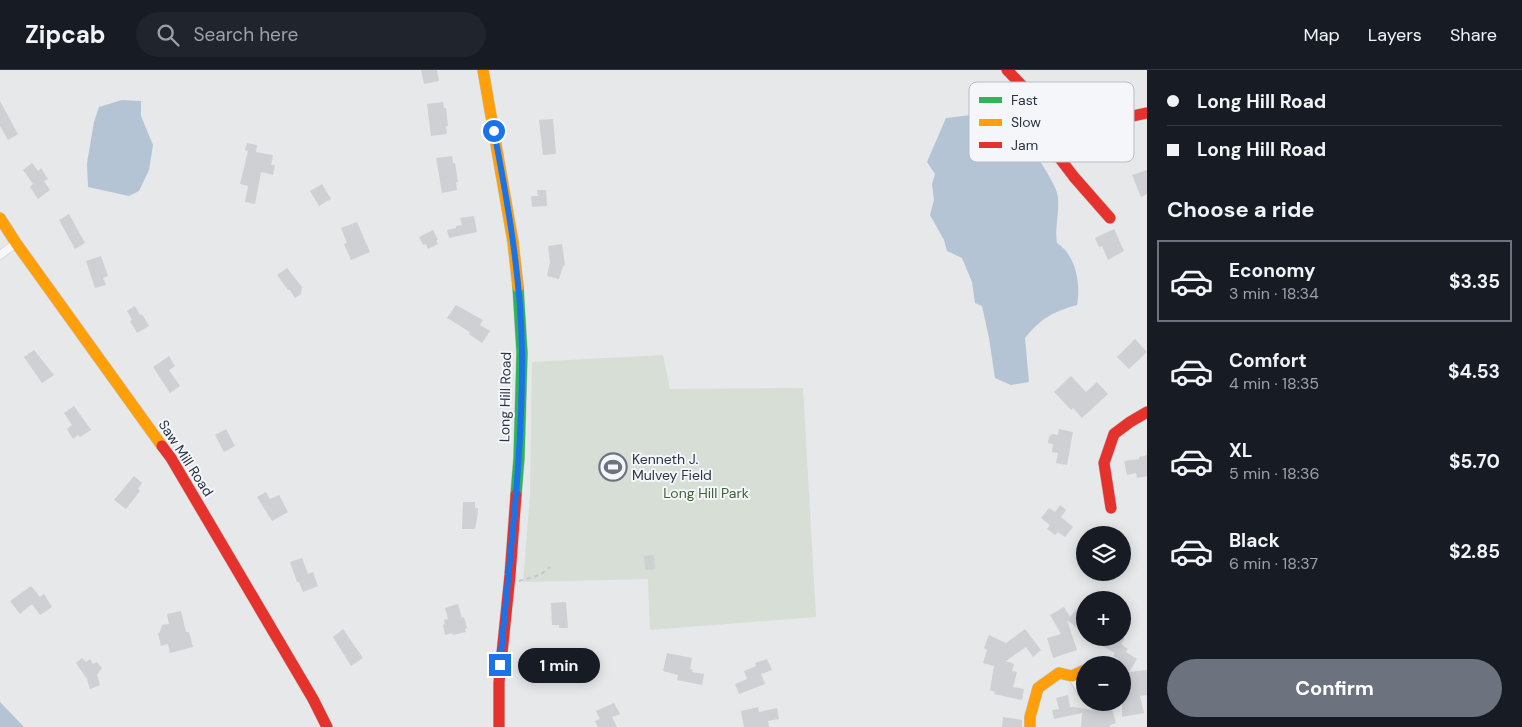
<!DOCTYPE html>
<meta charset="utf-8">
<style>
:root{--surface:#171b24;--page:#20242c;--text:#f1f3f6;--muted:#9ea1a6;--line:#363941;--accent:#6c737f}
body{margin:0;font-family:"DM Sans",sans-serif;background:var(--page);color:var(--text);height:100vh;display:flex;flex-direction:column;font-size:19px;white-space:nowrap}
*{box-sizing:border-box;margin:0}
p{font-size:16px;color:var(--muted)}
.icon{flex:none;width:28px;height:28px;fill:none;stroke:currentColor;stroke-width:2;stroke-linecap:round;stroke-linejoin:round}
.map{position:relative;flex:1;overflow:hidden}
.side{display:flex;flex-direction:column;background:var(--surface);width:375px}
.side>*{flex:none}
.top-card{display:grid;align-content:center;height:110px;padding:0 20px;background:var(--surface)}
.fabs{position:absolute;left:1076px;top:456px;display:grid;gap:10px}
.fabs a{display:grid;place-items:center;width:55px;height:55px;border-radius:50%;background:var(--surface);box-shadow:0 2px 12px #0003;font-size:25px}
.end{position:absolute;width:22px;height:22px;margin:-11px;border:6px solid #1a73e8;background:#fff;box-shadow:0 0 0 2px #fff}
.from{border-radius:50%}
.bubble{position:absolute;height:35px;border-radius:18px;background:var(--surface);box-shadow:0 2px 12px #0003;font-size:16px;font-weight:700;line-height:35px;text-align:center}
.top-card b{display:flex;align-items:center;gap:18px;height:48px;font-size:19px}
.top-card b+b{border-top:1px solid var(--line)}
.top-card i{width:12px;height:12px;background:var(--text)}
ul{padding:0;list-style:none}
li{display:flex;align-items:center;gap:15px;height:82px;margin:0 10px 8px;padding:0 10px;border:2px solid transparent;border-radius:0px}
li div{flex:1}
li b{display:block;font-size:19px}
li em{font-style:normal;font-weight:700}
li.selected{border-color:var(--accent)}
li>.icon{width:45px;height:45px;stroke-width:1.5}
h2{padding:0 20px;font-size:22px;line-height:60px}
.action{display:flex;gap:10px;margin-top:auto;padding:10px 20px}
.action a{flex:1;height:58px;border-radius:30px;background:var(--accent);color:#fff;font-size:20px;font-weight:700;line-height:58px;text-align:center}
header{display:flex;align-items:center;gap:30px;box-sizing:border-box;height:70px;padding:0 25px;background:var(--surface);border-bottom:1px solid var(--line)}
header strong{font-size:24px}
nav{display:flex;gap:28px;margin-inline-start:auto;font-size:18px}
.search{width:350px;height:45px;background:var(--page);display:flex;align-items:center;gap:12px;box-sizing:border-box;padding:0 18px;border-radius:28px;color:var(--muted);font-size:19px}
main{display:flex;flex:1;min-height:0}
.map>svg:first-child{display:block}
.green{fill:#d6ded6}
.water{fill:#b4c4d5}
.building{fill:#ced0d3}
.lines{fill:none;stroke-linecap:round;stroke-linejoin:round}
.street-casing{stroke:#c4c6c8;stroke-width:9}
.fast-casing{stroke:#c4c6c8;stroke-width:12}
.slow-casing{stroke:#c4c6c8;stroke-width:12}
.jam-casing{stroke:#c4c6c8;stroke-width:12}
.path{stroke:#c5c6ca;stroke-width:2;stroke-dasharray:4 4;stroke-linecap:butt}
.street{stroke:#f5f6f7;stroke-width:8}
.fast{stroke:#30b455;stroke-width:11}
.slow{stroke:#ff9f0a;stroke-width:11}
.jam{stroke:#e5322d;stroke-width:11}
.route{stroke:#1a73e8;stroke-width:6}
.labels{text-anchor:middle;stroke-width:4;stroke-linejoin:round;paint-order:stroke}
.street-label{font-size:14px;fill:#2b3445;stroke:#f4f6f9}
.poi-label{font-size:14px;fill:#2b3445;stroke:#f4f6f9;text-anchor:start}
.park-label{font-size:14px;fill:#3f6138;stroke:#f4f6f9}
.key{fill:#f4f6f9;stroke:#b8bcc3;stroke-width:1}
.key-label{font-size:14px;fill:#2b3445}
</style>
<header>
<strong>Zipcab</strong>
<div class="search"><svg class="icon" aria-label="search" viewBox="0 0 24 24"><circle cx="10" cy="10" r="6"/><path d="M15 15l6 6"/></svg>Search here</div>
<nav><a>Map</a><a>Layers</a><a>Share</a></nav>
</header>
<main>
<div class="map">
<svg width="1147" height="657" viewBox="0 0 1147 657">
<rect width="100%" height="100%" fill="#e6e8ea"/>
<path class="green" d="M 663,285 L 670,319 L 803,318 L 816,547 L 650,560 L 648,509 L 523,512 L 530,425 L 532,292 Z"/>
<path class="water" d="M 122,30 L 141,31 L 141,46 L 153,75 L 149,100 L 139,121 L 129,126 L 88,117 L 87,93 L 94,52 L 99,37 Z
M 971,45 L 991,57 L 1002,56 C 1009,60 1018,65 1025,70 C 1032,78 1055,113 1057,123 C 1061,139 1054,156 1057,173 C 1076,185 1081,214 1077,235 C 1053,242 1041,248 1025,268 L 1029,312 L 1011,315 L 995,308 L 989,268 L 982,236 L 975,233 L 972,212 L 962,188 L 947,181 L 944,170 L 930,145 L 934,130 L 932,114 L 935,104 L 927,92 L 946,48 Z
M 0,632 L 24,657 L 0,657 Z"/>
<path class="building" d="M 421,0 L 437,0 L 439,11 L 424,14 Z
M 0,31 L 18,64 L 8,70 L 0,56 Z
M 443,32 L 444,38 L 446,38 L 448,56 L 446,56 L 447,64 L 431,66 L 427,34 Z
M 553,49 L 556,84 L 543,85 L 539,50 Z
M 247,73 L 257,75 L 256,82 L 273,85 L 271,95 L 275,95 L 273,105 L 261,102 L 255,134 L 245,132 L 248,116 L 240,114 L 248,81 L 245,80 Z
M 452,86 L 453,93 L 455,93 L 458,112 L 456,112 L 457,120 L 442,123 L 436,88 Z
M 32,93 L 38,101 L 41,98 L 48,109 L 44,111 L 50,120 L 38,129 L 30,117 L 33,114 L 23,100 Z
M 1147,100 L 1147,124 L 1141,127 L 1132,105 Z
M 322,114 L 331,129 L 319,136 L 310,121 Z
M 537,120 L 546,120 L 547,136 L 532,137 L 531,126 L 538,126 Z
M 69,144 L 85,173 L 75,179 L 59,150 Z
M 474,146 L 477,162 L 449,168 L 447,160 L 456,158 L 456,156 L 462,155 L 460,148 Z
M 357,152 L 370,182 L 351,190 L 344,174 L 347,173 L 341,158 Z
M 1114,159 L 1124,181 L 1108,190 L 1102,176 L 1099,177 L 1095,168 Z
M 433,160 L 438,170 L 436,170 L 438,174 L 428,179 L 426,174 L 423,175 L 419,167 Z
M 562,174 L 565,195 L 563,196 L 559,209 L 547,206 L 550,192 L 548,176 Z
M 101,186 L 108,206 L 103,208 L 106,215 L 95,218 L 86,191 Z
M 287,198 L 302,217 L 301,224 L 295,228 L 290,220 L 288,220 L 277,205 Z
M 456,235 L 483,250 L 480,255 L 490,261 L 482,273 L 469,264 L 470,262 L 447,248 Z
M 135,236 L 140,245 L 142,244 L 149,256 L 137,263 L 130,251 L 132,250 L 127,241 Z
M 1135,269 L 1147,282 L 1129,299 L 1117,287 Z
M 34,280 L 54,305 L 42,313 L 24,287 Z
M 169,286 L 175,296 L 169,300 L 180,316 L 170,323 L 153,297 Z
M 1071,306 L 1086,322 L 1097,312 L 1108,324 L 1082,348 L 1073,338 L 1071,340 L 1054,322 Z
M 74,336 L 91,360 L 80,367 L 78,365 L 73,369 L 67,359 L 72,355 L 64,343 Z
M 226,359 L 235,376 L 224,382 L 215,365 Z
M 1059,359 L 1073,362 L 1067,395 L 1056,393 L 1058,383 L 1052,382 L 1053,374 L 1048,373 L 1049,367 L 1052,364 L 1058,365 Z
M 1147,385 L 1147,406 L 1137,408 L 1136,403 L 1127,405 L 1124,391 L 1139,389 L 1139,387 Z
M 134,406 L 142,413 L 138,419 L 140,421 L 126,439 L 114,430 Z
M 266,422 L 270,429 L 279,425 L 288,442 L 272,451 L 257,427 Z
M 463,432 L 475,432 L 475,438 L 478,438 L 477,449 L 475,459 L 462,459 Z
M 1060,435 L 1066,440 L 1061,447 L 1073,457 L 1065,467 L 1058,462 L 1055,465 L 1047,459 L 1050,455 L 1041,448 L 1049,438 L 1055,442 Z
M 654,485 L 655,499 L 645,500 L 644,486 Z
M 302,488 L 308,504 L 313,502 L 318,516 L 303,522 L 299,512 L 297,512 L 290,492 Z
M 31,516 L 40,527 L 44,524 L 52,537 L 40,545 L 32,534 L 20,544 L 10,531 Z
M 1085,529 L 1085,564 L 1067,550 L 1077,580 L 1053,588 L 1047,568 L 1061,564 L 1050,545 L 1064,537 L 1070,547 Z
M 566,532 L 568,558 L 559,558 L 559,555 L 552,555 L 551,533 Z
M 458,534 L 462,548 L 464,547 L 467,558 L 465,559 L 466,562 L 453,565 L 452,563 L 445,565 L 443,555 L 445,554 L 444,550 L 448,549 L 445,538 Z
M 181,541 L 186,562 L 189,562 L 193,577 L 170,583 L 168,574 L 161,576 L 158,563 L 160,562 L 162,555 L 169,554 L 167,544 Z
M 343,559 L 363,588 L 351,596 L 333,567 Z
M 1025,559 L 1041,580 L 1033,587 L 1026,577 L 1006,591 L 1014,594 L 1012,601 L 1017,602 L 1013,617 L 1024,619 L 1022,630 L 994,624 L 995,622 L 990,620 L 994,596 L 983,593 L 987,580 L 984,578 L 989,565 L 1006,573 Z
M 1088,568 L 1125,568 L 1121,574 L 1128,579 L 1126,582 L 1137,589 L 1129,602 L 1147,600 L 1147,625 L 1140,626 L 1144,643 L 1122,647 L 1122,623 L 1129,622 L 1127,606 L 1122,613 L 1122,595 L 1115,595 L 1119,590 L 1113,586 L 1115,583 Z
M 667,583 L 692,588 L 690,599 L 693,600 L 692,602 L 704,604 L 702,615 L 677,610 L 678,605 L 663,601 Z
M 82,588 L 86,592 L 90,589 L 93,594 L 97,592 L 102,598 L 97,605 L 100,615 L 90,619 L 87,609 L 76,593 Z
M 767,589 L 772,600 L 761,604 L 765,614 L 739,624 L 735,614 L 747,609 L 744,601 L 756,596 L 755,593 Z
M 1068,625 L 1070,637 L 1073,637 L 1100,641 L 1098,632 L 1110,632 L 1116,653 L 1110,655 L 1110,657 L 1081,657 L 1082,643 L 1054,649 L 1052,640 L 1059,639 L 1056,628 Z
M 614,633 L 620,644 L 612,647 L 617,657 L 598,657 L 595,651 L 600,649 L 596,641 Z
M 758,637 L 759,642 L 777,638 L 779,649 L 768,651 L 769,657 L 744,657 L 741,641 Z
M 1003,647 L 1022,650 L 1022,657 L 1002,657 Z"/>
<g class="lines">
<g class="street-casing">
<path id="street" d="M 0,185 L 16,173
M 1072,606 L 1083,625 L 1085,625"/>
</g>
<g class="fast-casing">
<path id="fast" d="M 516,425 L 519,388 L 522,283 L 518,217"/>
</g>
<g class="slow-casing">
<path id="slow" d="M 483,0 L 513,172 L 518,217
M 0,148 L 16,173 L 162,376
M 1030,657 L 1030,647 L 1038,618 L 1059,603 L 1072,606 L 1085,600"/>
</g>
<g class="jam-casing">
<path id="jam" d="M 1007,0 L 1036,30 L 1067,44 L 1119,49 L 1147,43
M 1063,42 L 1054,69 L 1055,82 L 1074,107 L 1110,148
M 162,376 L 171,388 L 313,629 L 327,657
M 1111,438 L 1104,393 L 1114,364 L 1130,352 L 1147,342
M 499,657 L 499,612 L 510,505 L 516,425"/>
</g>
<path class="path" d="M 519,511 L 540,505 L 550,497"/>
<use href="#street" class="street"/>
<use href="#fast" class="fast"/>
<use href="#slow" class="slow"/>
<use href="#jam" class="jam"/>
</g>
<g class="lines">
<path class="route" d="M 494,61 C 508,134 521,208 522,282 C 523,387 509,491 500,595"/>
</g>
<defs>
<g id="stadium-ring" transform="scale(1.4375)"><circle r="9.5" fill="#f4f6f9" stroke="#6c737f" stroke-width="1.5"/><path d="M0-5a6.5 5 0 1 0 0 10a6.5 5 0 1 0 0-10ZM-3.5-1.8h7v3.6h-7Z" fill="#6c737f"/></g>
</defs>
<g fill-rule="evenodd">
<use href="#stadium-ring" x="613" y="397"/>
</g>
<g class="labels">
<g class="street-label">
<text transform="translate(505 327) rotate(-89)" y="5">Long Hill Road</text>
<text transform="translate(186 388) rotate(57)" y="5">Saw Mill Road</text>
</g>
<g class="poi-label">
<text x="632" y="394">Kenneth J.<tspan x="632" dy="16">Mulvey Field</tspan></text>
</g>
<g class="park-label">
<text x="706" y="428">Long Hill Park</text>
</g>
</g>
<rect x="969" y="12" width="165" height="80" rx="8" class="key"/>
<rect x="979" y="27" width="23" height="6" fill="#30b455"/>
<rect x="979" y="49" width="23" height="7" fill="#ff9f0a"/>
<rect x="979" y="72" width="23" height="6" fill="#e5322d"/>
<g class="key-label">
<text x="1011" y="35">Fast</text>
<text x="1011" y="57">Slow</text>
<text x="1011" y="80">Jam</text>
</g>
</svg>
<div class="fabs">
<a><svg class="icon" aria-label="layers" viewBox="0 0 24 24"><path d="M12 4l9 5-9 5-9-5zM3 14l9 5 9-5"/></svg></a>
<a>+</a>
<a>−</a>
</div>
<i class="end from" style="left:494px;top:61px"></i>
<i class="end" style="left:500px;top:595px"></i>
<div class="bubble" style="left:518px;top:578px;width:82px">1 min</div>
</div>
<section class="side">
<div class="top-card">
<b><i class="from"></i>Long Hill Road</b>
<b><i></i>Long Hill Road</b>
</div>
<h2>Choose a ride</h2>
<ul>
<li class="selected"><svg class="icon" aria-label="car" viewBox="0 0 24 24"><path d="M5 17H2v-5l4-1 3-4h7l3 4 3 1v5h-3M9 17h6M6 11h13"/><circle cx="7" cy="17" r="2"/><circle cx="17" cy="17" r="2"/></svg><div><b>Economy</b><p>3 min · 18:34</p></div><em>$3.35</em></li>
<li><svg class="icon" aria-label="car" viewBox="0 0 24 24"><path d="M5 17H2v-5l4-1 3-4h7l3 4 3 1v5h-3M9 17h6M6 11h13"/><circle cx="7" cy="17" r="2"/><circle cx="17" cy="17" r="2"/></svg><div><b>Comfort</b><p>4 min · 18:35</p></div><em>$4.53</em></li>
<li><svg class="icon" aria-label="car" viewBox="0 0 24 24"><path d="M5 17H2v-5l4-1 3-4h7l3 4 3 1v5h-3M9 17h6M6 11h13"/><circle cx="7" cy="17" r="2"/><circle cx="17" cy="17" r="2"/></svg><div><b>XL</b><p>5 min · 18:36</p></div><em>$5.70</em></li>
<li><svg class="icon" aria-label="car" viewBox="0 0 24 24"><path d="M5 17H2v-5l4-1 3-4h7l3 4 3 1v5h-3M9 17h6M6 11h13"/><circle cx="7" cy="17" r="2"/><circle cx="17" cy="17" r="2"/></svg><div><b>Black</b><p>6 min · 18:37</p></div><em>$2.85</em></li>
</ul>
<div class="action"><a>Confirm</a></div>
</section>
</main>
